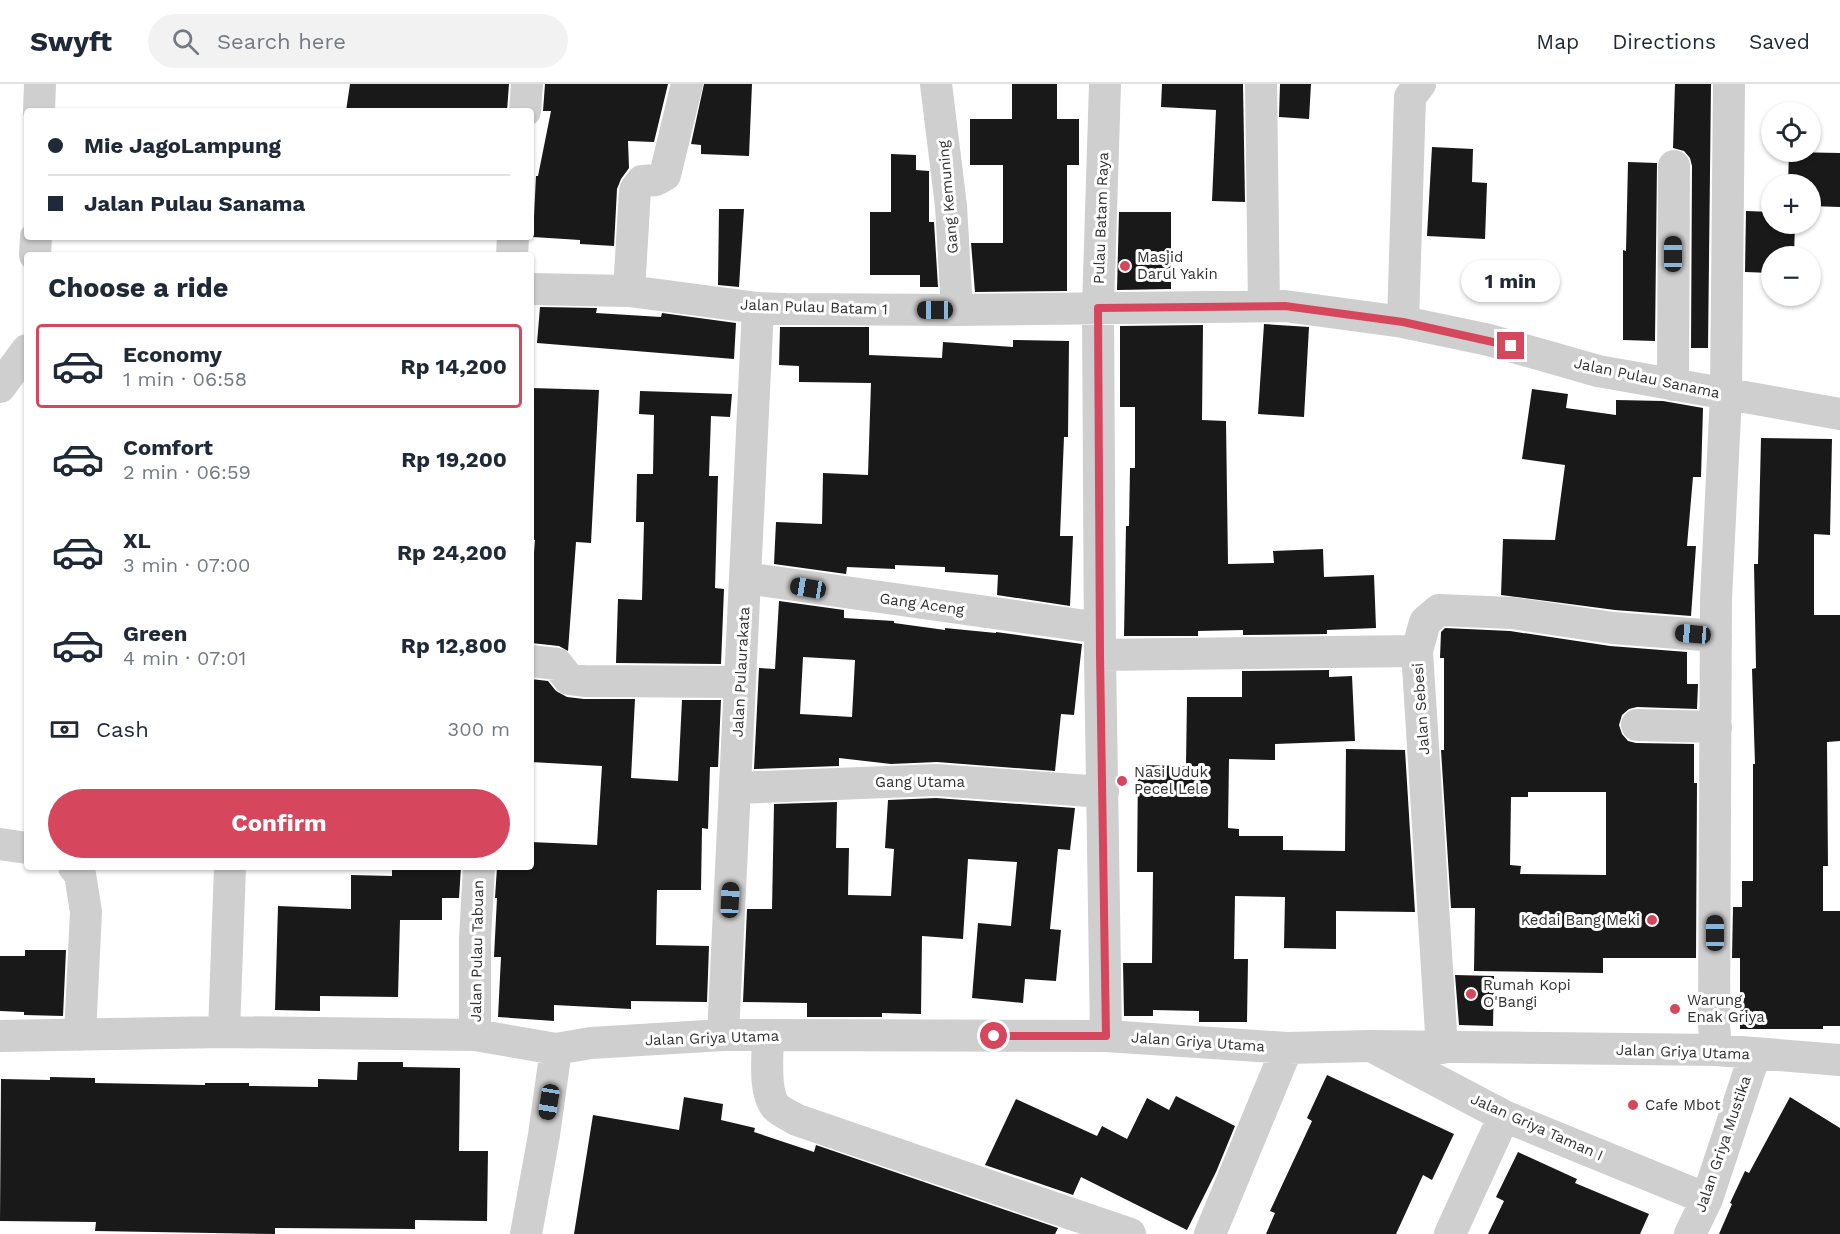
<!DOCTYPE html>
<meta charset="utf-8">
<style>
:root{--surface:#fff;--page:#f2f2f3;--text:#1f2937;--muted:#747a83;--line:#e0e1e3;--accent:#d6475e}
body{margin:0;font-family:"Work Sans",sans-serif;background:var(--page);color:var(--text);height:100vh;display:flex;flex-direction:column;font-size:22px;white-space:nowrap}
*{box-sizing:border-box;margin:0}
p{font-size:20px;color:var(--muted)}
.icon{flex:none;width:33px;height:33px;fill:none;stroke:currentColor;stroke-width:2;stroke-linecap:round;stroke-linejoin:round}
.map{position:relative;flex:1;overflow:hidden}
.sheet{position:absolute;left:24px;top:168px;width:510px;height:618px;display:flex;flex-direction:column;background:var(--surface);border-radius:6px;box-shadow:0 2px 4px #0004}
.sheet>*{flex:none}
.guide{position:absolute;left:24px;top:24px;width:510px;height:132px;border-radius:6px;box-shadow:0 2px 4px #0004;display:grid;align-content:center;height:132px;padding:0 24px;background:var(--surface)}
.fabs{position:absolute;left:1761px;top:18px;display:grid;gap:12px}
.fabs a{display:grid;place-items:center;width:60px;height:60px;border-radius:50%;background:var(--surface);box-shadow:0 2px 4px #0004;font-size:30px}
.end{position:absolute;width:27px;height:27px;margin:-14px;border:8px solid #d6475e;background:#fff;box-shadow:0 0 0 3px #fff}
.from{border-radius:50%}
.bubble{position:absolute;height:42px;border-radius:21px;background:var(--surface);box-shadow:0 2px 4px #0004;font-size:20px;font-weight:700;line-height:42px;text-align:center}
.car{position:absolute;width:18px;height:36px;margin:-18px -9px;border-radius:8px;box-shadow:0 0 4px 2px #0007;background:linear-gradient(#222 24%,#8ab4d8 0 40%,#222 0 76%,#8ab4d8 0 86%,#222 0)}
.guide b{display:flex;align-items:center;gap:21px;height:57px;font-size:22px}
.guide b+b{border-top:2px solid var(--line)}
.guide i{width:15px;height:15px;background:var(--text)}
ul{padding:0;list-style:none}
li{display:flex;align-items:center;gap:18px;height:84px;margin:0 12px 9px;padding:0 12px;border:3px solid transparent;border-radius:6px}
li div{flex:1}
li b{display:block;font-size:22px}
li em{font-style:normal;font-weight:700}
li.selected{border-color:var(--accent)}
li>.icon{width:54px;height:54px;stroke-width:1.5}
h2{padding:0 24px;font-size:27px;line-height:72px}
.pay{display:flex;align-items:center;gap:15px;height:66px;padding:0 24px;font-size:22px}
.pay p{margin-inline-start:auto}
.primary-button{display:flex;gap:12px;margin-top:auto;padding:12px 24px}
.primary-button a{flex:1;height:69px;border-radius:36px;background:var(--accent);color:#fff;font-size:24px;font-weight:700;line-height:69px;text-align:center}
header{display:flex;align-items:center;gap:36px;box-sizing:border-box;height:84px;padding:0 30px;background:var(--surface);border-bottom:2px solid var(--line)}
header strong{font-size:28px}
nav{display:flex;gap:33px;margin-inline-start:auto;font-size:21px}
.search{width:420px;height:54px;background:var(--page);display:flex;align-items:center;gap:15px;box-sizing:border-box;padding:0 21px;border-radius:33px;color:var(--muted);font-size:22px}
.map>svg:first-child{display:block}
.building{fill:#191919;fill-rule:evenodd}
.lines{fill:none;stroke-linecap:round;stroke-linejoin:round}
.minor{stroke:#cfcfcf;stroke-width:32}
.route{stroke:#d6475e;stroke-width:8}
.poi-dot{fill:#d6475e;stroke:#fff;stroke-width:2}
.labels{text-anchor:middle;stroke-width:6;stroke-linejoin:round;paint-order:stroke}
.street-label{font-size:15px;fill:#323232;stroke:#fff}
.poi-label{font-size:15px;fill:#323232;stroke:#fff;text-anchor:start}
</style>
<header>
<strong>Swyft</strong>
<div class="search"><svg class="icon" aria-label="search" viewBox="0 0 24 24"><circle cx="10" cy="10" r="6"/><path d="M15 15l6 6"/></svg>Search here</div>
<nav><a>Map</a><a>Directions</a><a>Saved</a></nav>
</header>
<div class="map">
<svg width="1840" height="1150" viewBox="0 0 1840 1150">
<rect width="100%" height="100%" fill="#fff"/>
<path class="building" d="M 350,0 L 509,0 L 507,27 L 346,27 Z
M 545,0 L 668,0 L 654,58 L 628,57 L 629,84 L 621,95 L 617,105 L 614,162 L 580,160 L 580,156 L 533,153 L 536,92 L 538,92 L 551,27 L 543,27 Z
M 704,0 L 752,0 L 749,72 L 701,70 L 701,61 L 691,60 Z
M 1012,0 L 1057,0 L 1057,35 L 1079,35 L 1079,81 L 1067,81 L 1067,207 L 975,208 L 971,159 L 1003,159 L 1003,81 L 970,81 L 970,35 L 1012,35 Z
M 1162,0 L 1243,0 L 1245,118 L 1212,117 L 1216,26 L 1161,23 Z
M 1280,0 L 1311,0 L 1309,35 L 1279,33 Z
M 1675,0 L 1711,0 L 1708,264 L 1691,264 L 1692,82 L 1690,74 L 1684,67 L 1673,64 Z
M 1432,63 L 1473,65 L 1472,98 L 1487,99 L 1485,155 L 1427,152 Z
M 1789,68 L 1840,69 L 1840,123 L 1810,122 L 1810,100 L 1788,100 Z
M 891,70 L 916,71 L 916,86 L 929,87 L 929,138 L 934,138 L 938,203 L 920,203 L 920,191 L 870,191 L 870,128 L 891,128 Z
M 1628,78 L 1657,79 L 1655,257 L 1623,256 L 1623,166 L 1626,167 Z
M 719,125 L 744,125 L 739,203 L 718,201 Z
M 1746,127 L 1772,128 L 1772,140 L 1795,140 L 1794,172 L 1772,172 L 1772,189 L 1745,188 Z
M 1119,128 L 1171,128 L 1171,205 L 1117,206 Z
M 540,223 L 597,224 L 596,229 L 661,233 L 662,229 L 736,239 L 734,275 L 537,259 Z
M 1264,240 L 1309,243 L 1304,333 L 1258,330 Z
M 1203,241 L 1202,336 L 1226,337 L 1228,480 L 1274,479 L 1273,467 L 1323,465 L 1324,493 L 1374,491 L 1376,544 L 1327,546 L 1327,550 L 1243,551 L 1243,546 L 1198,547 L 1198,552 L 1124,552 L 1126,442 L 1129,442 L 1130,384 L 1135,384 L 1135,323 L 1120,323 L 1120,242 Z
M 780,243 L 869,243 L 869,271 L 942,274 L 943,258 L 1013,263 L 1013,256 L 1069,257 L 1068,353 L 1064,353 L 1060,452 L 1073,452 L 1070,522 L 997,511 L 998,491 L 945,488 L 945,483 L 895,481 L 895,485 L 847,483 L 846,490 L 774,480 L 776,438 L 822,440 L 823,389 L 868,391 L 871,299 L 799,298 L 799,282 L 779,281 Z
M 531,304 L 599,306 L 591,459 L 576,458 L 568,567 L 559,562 L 531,559 L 531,508 L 535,456 L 531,455 Z
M 1532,305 L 1568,310 L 1566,324 L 1616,331 L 1616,316 L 1663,317 L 1703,324 L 1701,393 L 1693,393 L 1687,462 L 1696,462 L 1691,532 L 1615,526 L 1501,511 L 1503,455 L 1555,456 L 1565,381 L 1522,375 Z
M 640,307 L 732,310 L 730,333 L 711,332 L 709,392 L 718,392 L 715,504 L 724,505 L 721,580 L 616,579 L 618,515 L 642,516 L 644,438 L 636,438 L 637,390 L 653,390 L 654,331 L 639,330 Z
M 1761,354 L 1832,355 L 1830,451 L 1814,450 L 1814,531 L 1840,531 L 1840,657 L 1827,658 L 1828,782 L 1823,782 L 1823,827 L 1840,827 L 1840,942 L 1823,942 L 1823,945 L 1740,945 L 1740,874 L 1732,874 L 1733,823 L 1742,823 L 1742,797 L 1753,797 L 1753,680 L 1755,680 L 1752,585 L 1756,584 L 1754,480 L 1758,480 Z
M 779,517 L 844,526 L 844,534 L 894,537 L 894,539 L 945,546 L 945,544 L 996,549 L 996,548 L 1082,560 L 1074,631 L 1061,630 L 1055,687 L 937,678 L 891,680 L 839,674 L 839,682 L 754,685 L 759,584 L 775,585 ZM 803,573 L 855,576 L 852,633 L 800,630 Z
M 1445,544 L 1510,547 L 1610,562 L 1687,568 L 1687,600 L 1698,600 L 1697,625 L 1637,623 L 1629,625 L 1622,631 L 1619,641 L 1622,650 L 1628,657 L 1636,659 L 1694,660 L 1694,699 L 1697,699 L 1696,874 L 1603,874 L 1603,889 L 1474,887 L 1475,824 L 1451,824 L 1441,666 L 1444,666 L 1444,574 L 1440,574 L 1441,548 ZM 1528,708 L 1606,708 L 1606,791 L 1520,790 L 1521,782 L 1510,781 L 1511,713 L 1528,713 Z
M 1329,586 L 1329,593 L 1352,592 L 1355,657 L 1275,660 L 1275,676 L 1229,675 L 1228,744 L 1239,745 L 1239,752 L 1283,752 L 1283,766 L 1345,767 L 1346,665 L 1405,666 L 1415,828 L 1336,827 L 1336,865 L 1284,864 L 1285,813 L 1235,812 L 1234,875 L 1248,875 L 1247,938 L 1199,938 L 1199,927 L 1153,926 L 1153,932 L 1124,932 L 1123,879 L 1152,879 L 1153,788 L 1137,788 L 1138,681 L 1186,682 L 1187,613 L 1242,613 L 1242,587 Z
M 531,595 L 548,597 L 556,607 L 567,613 L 584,615 L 635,615 L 631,694 L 678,697 L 682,616 L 721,616 L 718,683 L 710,683 L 708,745 L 702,744 L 701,806 L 657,806 L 656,861 L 709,862 L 707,918 L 631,917 L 631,925 L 554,921 L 554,937 L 498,933 L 501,873 L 494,873 L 497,814 L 495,814 L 497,783 L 531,783 L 531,758 L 597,761 L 602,682 L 531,678 Z
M 936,714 L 1075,724 L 1070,766 L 1058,765 L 1050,845 L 1061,846 L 1056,897 L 1025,895 L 1023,919 L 972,914 L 978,839 L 1011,842 L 1017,778 L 968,775 L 963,855 L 922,852 L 921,930 L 882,929 L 882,933 L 807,933 L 807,919 L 743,918 L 747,825 L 772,825 L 774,720 L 837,718 L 836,764 L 849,764 L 848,811 L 891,812 L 894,765 L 885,764 L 888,716 Z
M 392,783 L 461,783 L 459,814 L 442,814 L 442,836 L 400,836 L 398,913 L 320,912 L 320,927 L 275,926 L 278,822 L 351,825 L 351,791 L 392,792 Z
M 25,866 L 66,866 L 63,932 L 24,931 L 24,928 L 0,927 L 0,872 L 25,872 Z
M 1455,891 L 1494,892 L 1493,942 L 1459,941 Z
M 358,978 L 403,978 L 403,983 L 460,984 L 459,1067 L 488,1067 L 487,1137 L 415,1136 L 415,1145 L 275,1144 L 275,1150 L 95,1147 L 96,1138 L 0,1137 L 1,995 L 50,996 L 50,993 L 95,994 L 95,999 L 205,1001 L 205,999 L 249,999 L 249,1002 L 318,1003 L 318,995 L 357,996 Z
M 1327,991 L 1454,1050 L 1432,1096 L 1423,1091 L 1396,1150 L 1266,1150 L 1275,1129 L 1270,1127 L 1312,1037 L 1307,1034 Z
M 1176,1012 L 1235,1042 L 1216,1088 L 1187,1146 L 1081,1093 L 1073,1111 L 985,1081 L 1016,1015 L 1097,1052 L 1102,1042 L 1127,1055 L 1147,1014 L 1169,1026 Z
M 684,1013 L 723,1020 L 721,1036 L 755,1044 L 754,1048 L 814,1068 L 816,1061 L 1058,1144 L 1055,1150 L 574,1150 L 593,1031 L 679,1046 Z
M 1790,1013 L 1840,1044 L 1840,1150 L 1719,1150 L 1732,1120 L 1730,1119 L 1745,1087 L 1749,1089 Z
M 1518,1068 L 1577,1095 L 1575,1099 L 1649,1130 L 1640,1150 L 1488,1150 L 1504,1117 L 1496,1113 Z"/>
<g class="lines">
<path class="minor" d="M 936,0 L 951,122 L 957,226
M 1105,0 L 1098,224 L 1100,571 L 1106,952
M 1261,0 L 1264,222
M 39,27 L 40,0
M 525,27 L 527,0
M 35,171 L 36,153
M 512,171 L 513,153
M 531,205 L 629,207 L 758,224 L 786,225 L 957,226 L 1285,222 L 1403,238 L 1489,256 L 1598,287 L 1840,330
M 629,207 L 635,106 L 642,97 L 656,96 L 665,91 L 687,0
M 1403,238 L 1410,13 L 1420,0
M 1673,301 L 1674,82
M 0,303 L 27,266
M 745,494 L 1100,544
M 1100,571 L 1417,567
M 531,577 L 557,580 L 569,595 L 584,597 L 740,598
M 1637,641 L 1716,643
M 736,704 L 936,696 L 1103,708
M 0,760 L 27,764
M 74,783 L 80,790 L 86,828 L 80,951
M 224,948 L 230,783
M 475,951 L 475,855 L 479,783
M 723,951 L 758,224
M 0,952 L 224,948 L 475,951 L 556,965 L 591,959 L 723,951 L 1106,952 L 1287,964 L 1371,962 L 1716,966 L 1840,976
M 768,952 C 768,971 763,1008 776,1023 C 781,1028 790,1032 797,1036 L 1130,1150
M 1442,964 L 1417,567 L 1425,538 L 1439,526 L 1512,529 L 1613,544 L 1716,552
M 1377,965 L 1504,1032 L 1707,1115
M 1716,966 L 1714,940 L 1716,515 L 1726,311 L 1729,0
M 526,1150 L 544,1051 L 556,965
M 1210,1150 L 1287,964
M 1450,1150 L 1504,1032
M 1690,1150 L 1707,1115 L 1755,970"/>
</g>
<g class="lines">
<path class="route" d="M 994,952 L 1106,952 L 1100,571 L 1098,224 L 1285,222 L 1403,238 L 1511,262"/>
</g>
<g class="poi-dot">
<circle cx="1125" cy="182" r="6"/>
<circle cx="1122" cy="697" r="6"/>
<circle cx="1652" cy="836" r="6"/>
<circle cx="1471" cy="910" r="6"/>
<circle cx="1675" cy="925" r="6"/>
<circle cx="1633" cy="1021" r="6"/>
</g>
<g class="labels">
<g class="street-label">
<text transform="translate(948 113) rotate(-95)" y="5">Gang Kemuning</text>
<text transform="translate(1101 134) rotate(-88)" y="5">Pulau Batam Raya</text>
<text transform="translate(814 223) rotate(2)" y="5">Jalan Pulau Batam 1</text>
<text transform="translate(1647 294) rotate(12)" y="5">Jalan Pulau Sanama</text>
<text transform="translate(922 520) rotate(8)" y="5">Gang Aceng</text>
<text transform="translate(741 588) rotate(-87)" y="5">Jalan Pulaurakata</text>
<text transform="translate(1421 625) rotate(-94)" y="5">Jalan Sebesi</text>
<text x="920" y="703">Gang Utama</text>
<text transform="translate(477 867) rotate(-89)" y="5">Jalan Pulau Tabuan</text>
<text transform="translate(712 954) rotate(-2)" y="5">Jalan Griya Utama</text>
<text transform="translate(1198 958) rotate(4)" y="5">Jalan Griya Utama</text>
<text transform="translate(1683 968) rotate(2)" y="5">Jalan Griya Utama</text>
<text transform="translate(1537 1043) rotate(24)" y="5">Jalan Griya Taman I</text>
<text transform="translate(1723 1060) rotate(-71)" y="5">Jalan Griya Mustika</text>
</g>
<g class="poi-label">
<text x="1137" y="178">Masjid<tspan x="1137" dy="17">Darul Yakin</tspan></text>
<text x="1134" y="693">Nasi Uduk<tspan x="1134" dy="17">Pecel Lele</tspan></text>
<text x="1640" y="841" text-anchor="end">Kedai Bang Meki</text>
<text x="1483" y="906">Rumah Kopi<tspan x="1483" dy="17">O'Bangi</tspan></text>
<text x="1687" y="921">Warung<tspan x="1687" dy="17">Enak Griya</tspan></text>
<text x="1645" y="1026">Cafe Mbot</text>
</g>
</g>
</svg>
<div class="fabs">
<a><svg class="icon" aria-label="locate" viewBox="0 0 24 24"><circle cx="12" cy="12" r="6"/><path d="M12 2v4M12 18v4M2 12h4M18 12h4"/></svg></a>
<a>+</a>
<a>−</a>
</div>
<i class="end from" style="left:994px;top:952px"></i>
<i class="end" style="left:1511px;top:262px"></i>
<div class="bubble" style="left:1461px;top:176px;width:99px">1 min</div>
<i class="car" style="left:1673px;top:170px;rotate:0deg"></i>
<i class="car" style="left:935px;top:226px;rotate:270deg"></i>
<i class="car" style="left:808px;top:504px;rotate:279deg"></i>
<i class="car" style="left:1693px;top:550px;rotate:275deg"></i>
<i class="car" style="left:730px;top:816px;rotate:3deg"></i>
<i class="car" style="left:1715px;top:849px;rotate:0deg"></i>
<i class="car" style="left:549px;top:1018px;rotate:189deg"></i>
<div class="guide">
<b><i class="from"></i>Mie JagoLampung</b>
<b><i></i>Jalan Pulau Sanama</b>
</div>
<section class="sheet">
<h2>Choose a ride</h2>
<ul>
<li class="selected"><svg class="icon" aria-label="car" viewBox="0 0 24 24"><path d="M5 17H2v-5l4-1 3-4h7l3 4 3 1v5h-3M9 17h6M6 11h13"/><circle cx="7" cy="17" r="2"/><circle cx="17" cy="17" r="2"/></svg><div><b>Economy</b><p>1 min · 06:58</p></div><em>Rp 14,200</em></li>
<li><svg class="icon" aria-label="car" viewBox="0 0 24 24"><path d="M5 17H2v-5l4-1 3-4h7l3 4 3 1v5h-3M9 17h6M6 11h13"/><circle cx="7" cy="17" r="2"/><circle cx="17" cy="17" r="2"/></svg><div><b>Comfort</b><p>2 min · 06:59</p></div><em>Rp 19,200</em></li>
<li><svg class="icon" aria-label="car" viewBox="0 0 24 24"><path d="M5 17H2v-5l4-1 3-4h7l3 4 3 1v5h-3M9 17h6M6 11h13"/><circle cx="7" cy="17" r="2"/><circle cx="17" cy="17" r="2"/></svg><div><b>XL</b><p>3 min · 07:00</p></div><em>Rp 24,200</em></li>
<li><svg class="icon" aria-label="car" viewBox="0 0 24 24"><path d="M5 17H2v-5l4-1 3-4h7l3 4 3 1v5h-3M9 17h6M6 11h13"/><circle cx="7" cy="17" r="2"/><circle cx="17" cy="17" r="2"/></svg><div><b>Green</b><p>4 min · 07:01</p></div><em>Rp 12,800</em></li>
</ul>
<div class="pay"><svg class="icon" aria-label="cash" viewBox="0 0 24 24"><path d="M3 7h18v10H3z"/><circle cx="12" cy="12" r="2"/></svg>Cash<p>300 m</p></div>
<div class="primary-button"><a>Confirm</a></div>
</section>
</div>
